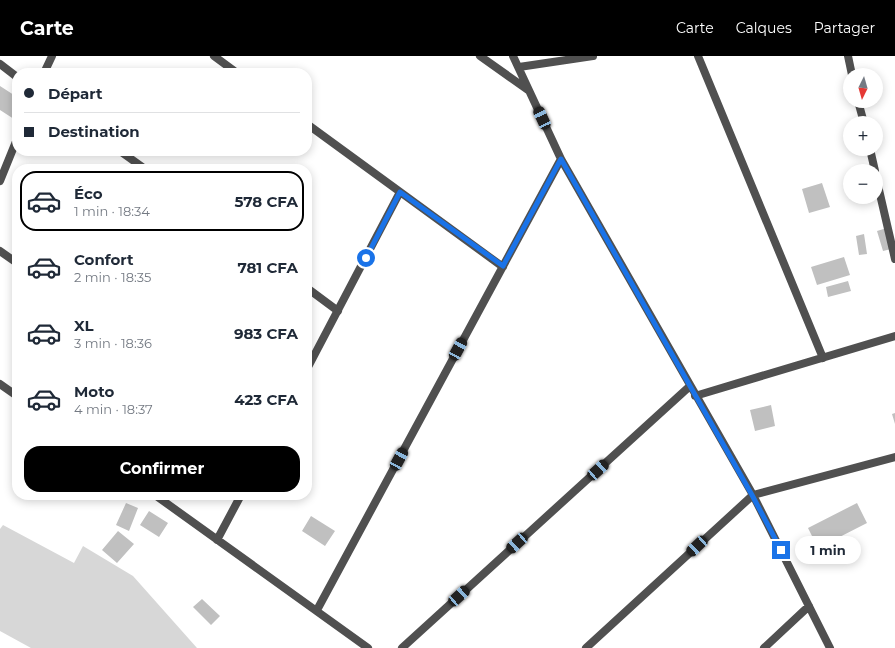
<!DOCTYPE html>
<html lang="fr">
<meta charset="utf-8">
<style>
:root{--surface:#fff;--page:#f6f6f7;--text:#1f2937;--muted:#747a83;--line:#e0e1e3;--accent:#000}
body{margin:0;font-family:Montserrat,sans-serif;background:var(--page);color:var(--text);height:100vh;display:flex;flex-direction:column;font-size:15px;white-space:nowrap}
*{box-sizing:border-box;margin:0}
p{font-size:13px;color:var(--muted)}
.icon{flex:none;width:22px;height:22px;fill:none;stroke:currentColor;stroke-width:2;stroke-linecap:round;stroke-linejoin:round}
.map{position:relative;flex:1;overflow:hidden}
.sheet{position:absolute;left:12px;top:108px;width:300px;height:336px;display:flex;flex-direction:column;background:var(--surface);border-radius:16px;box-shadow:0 2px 10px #0003}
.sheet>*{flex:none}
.top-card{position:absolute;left:12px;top:12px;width:300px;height:88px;border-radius:16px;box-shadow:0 2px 10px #0003;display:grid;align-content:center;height:88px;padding:0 12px;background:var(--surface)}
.needle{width:26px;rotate:185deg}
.tools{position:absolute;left:843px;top:12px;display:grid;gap:8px}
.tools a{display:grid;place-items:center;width:40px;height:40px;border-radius:50%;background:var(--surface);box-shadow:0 2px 10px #0003;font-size:20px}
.end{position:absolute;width:18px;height:18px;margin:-9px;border:5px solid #1a73e8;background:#fff;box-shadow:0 0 0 2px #fff}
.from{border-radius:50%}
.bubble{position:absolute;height:28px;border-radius:14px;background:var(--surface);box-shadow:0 2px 10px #0003;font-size:13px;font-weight:700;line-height:28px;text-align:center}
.car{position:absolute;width:12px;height:24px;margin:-12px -6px;border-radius:5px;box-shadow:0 0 3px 1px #0007;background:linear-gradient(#222 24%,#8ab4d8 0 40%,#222 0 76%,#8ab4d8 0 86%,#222 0)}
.top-card b{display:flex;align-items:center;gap:14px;height:38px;font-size:15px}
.top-card b+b{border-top:1px solid var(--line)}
.top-card i{width:10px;height:10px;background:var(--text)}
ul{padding:7px 0 0;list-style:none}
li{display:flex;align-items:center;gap:12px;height:60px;margin:0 8px 6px;padding:0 4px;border:2px solid transparent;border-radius:16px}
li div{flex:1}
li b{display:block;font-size:15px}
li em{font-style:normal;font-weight:700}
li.on{border-color:var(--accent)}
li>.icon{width:36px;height:36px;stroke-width:1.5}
.cta{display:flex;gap:8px;margin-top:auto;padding:8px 12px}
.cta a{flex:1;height:46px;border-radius:16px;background:var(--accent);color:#fff;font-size:16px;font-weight:700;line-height:46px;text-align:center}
header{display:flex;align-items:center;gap:24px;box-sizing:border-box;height:56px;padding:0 20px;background:var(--accent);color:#fff}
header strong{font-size:19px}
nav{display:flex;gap:22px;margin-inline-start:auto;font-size:14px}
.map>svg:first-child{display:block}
.green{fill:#d7d7d7}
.building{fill:#c0c0c0}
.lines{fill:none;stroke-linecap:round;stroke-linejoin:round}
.street{stroke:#505050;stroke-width:8}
.route{stroke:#1a73e8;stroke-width:5}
</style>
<header>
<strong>Carte</strong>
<nav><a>Carte</a><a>Calques</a><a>Partager</a></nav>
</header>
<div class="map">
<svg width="895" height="592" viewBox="0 0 895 592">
<rect width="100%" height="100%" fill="#fff"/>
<path class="green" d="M 3,469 L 74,507 L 83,490 L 133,520 L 197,592 L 31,592 L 0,575 L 0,473 Z"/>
<path class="building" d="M 0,30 L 17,41 L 17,65 L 0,54 Z
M 822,127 L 830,151 L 809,157 L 802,133 Z
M 890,171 L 895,192 L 883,195 L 877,175 Z
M 864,178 L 867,198 L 859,199 L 856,180 Z
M 844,201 L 850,219 L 817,229 L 811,211 Z
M 848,225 L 851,235 L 828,241 L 826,231 Z
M 771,349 L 775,370 L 755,375 L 750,354 Z
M 895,357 L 895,368 L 892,358 Z
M 126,447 L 138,452 L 129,475 L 116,469 Z
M 857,447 L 867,467 L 818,492 L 808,472 Z
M 149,455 L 168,467 L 159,481 L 140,469 Z
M 311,460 L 335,475 L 325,490 L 302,475 Z
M 118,475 L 134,488 L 117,507 L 102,494 Z
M 202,543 L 220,560 L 211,569 L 193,551 Z"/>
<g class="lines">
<path class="street" d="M 214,0 L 237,17
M 480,0 L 528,34
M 513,0 L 561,103 L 753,439 L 830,592
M 698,0 L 823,302
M 848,0 L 852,19
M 0,8 L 17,21
M 519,11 L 593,0
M 44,17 L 52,0
M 858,45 L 864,67
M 307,68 L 503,211
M 870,93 L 875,115
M 120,95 L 145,113
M 876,121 L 895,203
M 0,125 L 17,83
M 0,195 L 17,207
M 307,232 L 338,255
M 307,313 L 400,136
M 0,328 L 17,340
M 695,340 L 895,280
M 155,439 L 368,592
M 217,484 L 241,439
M 317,554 L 561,103
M 402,592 L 690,330
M 586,592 L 753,439 L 895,401
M 764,592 L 809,550"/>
</g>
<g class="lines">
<path class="route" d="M 366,202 L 400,136 L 503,210 L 561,103 L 752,439 L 781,494"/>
</g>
</svg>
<div class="tools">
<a><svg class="needle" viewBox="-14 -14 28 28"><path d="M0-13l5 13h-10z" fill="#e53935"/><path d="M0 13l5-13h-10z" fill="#747a83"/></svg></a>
<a>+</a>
<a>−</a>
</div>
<i class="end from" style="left:366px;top:202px"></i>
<i class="end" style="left:781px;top:494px"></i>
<div class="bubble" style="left:795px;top:480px;width:66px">1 min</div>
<i class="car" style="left:542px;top:62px;rotate:335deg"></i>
<i class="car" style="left:458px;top:293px;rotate:28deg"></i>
<i class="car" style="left:399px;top:403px;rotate:28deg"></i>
<i class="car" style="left:598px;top:414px;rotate:48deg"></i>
<i class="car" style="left:517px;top:487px;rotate:228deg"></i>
<i class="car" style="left:697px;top:490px;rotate:227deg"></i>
<i class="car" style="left:459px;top:540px;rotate:48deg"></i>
<div class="top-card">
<b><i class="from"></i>Départ</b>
<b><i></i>Destination</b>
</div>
<section class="sheet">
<ul>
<li class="on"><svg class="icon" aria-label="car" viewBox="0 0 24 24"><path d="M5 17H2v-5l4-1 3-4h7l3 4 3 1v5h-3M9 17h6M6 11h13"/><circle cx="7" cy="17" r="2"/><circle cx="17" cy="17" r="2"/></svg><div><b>Éco</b><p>1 min · 18:34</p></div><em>578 CFA</em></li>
<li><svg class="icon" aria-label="car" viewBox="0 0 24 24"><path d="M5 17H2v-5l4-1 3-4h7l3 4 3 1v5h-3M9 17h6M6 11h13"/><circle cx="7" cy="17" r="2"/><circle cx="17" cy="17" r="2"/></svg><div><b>Confort</b><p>2 min · 18:35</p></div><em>781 CFA</em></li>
<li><svg class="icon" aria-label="car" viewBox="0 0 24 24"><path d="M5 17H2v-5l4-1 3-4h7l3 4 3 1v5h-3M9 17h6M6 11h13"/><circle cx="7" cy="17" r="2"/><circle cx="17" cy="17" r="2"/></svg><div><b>XL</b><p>3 min · 18:36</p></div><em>983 CFA</em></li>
<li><svg class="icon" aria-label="car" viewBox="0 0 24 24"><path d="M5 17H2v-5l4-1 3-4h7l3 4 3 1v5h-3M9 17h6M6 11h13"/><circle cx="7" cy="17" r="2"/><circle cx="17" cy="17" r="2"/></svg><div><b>Moto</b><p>4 min · 18:37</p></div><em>423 CFA</em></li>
</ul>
<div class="cta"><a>Confirmer</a></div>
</section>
</div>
